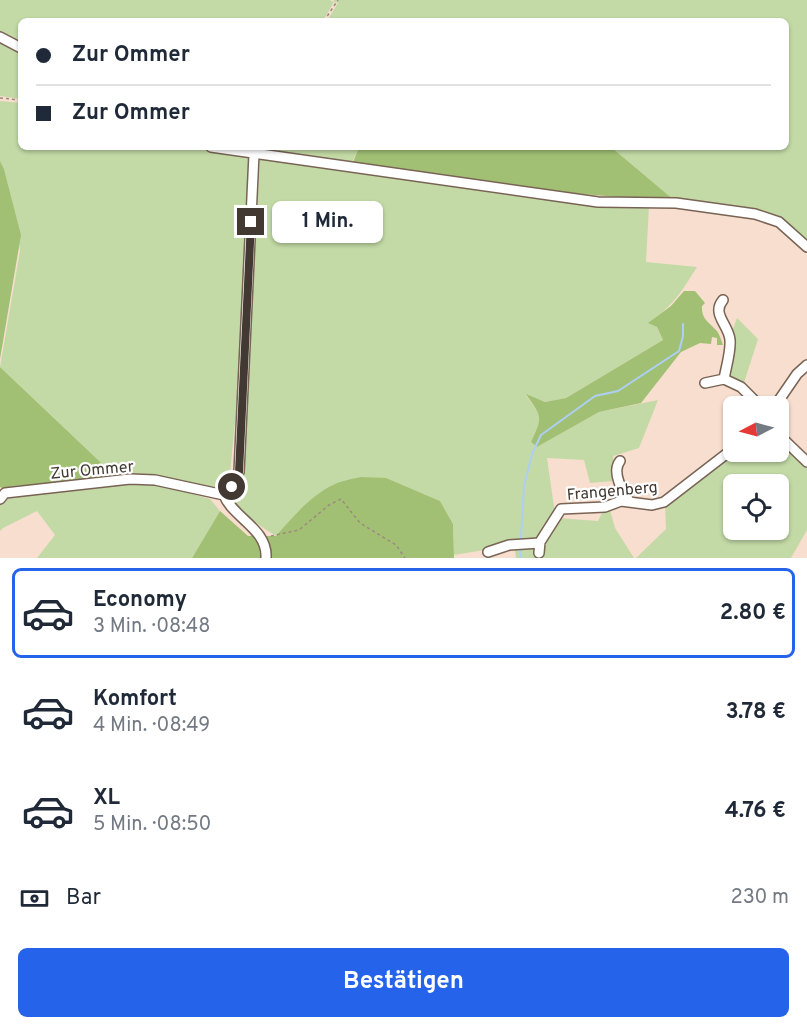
<!DOCTYPE html>
<html lang="de">
<meta charset="utf-8">
<style>
:root{--surface:#fff;--page:#f6f6f7;--text:#1f2937;--muted:#747a83;--line:#e0e1e3;--accent:#2563eb}
body{margin:0;font-family:Overpass,sans-serif;background:var(--page);color:var(--text);height:100vh;display:flex;flex-direction:column;font-size:22px;white-space:nowrap}
*{box-sizing:border-box;margin:0}
p{font-size:20px;color:var(--muted)}
.icon{flex:none;width:33px;height:33px;fill:none;stroke:currentColor;stroke-width:2;stroke-linecap:round;stroke-linejoin:round}
.map{position:relative;height:558px;overflow:hidden}
.side{display:flex;flex-direction:column;background:var(--surface);flex:1}
.side>*{flex:none}
.guide{position:absolute;left:18px;top:18px;width:771px;height:132px;border-radius:9px;box-shadow:0 2px 4px #0004;display:grid;align-content:center;height:132px;padding:0 18px;background:var(--surface)}
.needle{width:39px;rotate:264deg}
.fabs{position:absolute;left:723px;top:396px;display:grid;gap:12px}
.fabs a{display:grid;place-items:center;width:66px;height:66px;border-radius:9px;background:var(--surface);box-shadow:0 2px 4px #0004;font-size:30px}
.end{position:absolute;width:27px;height:27px;margin:-14px;border:8px solid #423932;background:#fff;box-shadow:0 0 0 3px #fff}
.from{border-radius:50%}
.bubble{position:absolute;height:42px;border-radius:9px;background:var(--surface);box-shadow:0 2px 4px #0004;font-size:20px;font-weight:700;line-height:42px;text-align:center}
.guide b{display:flex;align-items:center;gap:21px;height:57px;font-size:22px}
.guide b+b{border-top:2px solid var(--line)}
.guide i{width:15px;height:15px;background:var(--text)}
ul{padding:10px 0 0;list-style:none}
li{display:flex;align-items:center;gap:18px;height:90px;margin:0 12px 9px;padding:0 6px;border:3px solid transparent;border-radius:9px}
li div{flex:1}
li b{display:block;font-size:22px}
li em{font-style:normal;font-weight:700}
li.selected{border-color:var(--accent)}
li>.icon{width:54px;height:54px;stroke-width:1.5}
.pay{display:flex;align-items:center;gap:15px;height:66px;padding:0 18px;font-size:22px}
.pay p{margin-inline-start:auto}
.primary-button{display:flex;gap:12px;margin-top:auto;padding:12px 18px}
.primary-button a{flex:1;height:69px;border-radius:9px;background:var(--accent);color:#fff;font-size:24px;font-weight:700;line-height:69px;text-align:center}
.map>svg:first-child{display:block}
.green{fill:#c3daa6;fill-rule:evenodd}
.forest{fill:#a1c074}
.lines{fill:none;stroke-linecap:round;stroke-linejoin:round}
.stream{stroke:#aecff5;stroke-width:2}
.minor-casing{stroke:#786355;stroke-width:12}
.path{stroke:#9b8a7e;stroke-width:1.5;stroke-dasharray:3 3;stroke-linecap:butt}
.minor{stroke:#fff;stroke-width:9}
.route{stroke:#423932;stroke-width:8}
.labels{text-anchor:middle;stroke-width:4.5;stroke-linejoin:round;paint-order:stroke}
.street-label{font-size:16px;fill:#423932;stroke:#fff}
</style>
<div class="map">
<svg width="807" height="558" viewBox="0 0 807 558">
<rect width="100%" height="100%" fill="#f7dece"/>
<path class="green" d="M 0,0 L 330,0 L 333,2 L 334,0 L 807,0 L 807,240 L 784,219 L 730,205 L 674,200 L 611,147 L 786,147 L 786,21 L 327,21 L 338,3 L 334,2 L 323,21 L 21,21 L 21,45 L 14,39 L 0,35 Z
M 0,41 L 8,44 L 21,54 L 21,99 L 0,96 Z
M 0,101 L 21,103 L 21,147 L 200,147 L 253,156 L 242,348 L 230,474 C 226,483 224,488 215,491 L 166,477 L 115,476 L 0,367 L 20,251 L 17,220 L 4,169 L 0,161 Z
M 279,147 L 359,147 L 351,165 L 276,156 Z
M 260,157 L 535,199 L 610,202 L 649,206 L 646,262 L 697,267 C 680,294 675,303 649,323 L 657,327 L 663,340 L 566,398 L 545,402 L 526,395 C 542,418 543,416 531,442 L 537,447 L 599,412 L 658,400 L 639,448 L 613,456 L 615,472 L 619,484 L 613,481 L 590,483 L 584,460 L 547,458 L 555,514 L 557,518 L 598,521 L 602,513 L 610,510 L 615,528 L 634,558 L 516,558 L 514,545 L 454,555 L 453,524 L 440,501 L 385,478 L 333,485 L 297,513 L 276,536 C 255,523 243,515 230,494 L 238,476 L 250,348 Z
M 737,318 L 758,339 L 743,386 L 723,377 L 729,340 Z
M 779,442 L 807,465 L 807,530 L 791,558 L 636,558 L 666,529 L 665,504 L 669,501 L 709,474 L 738,452 L 778,452 ZM 734,484 L 778,484 L 778,530 L 734,530 Z
M 125,481 L 142,484 L 161,485 L 210,499 L 220,511 L 192,558 L 37,558 L 55,535 L 37,511 L 3,528 L 0,531 L 0,504 L 11,494 L 94,489 L 119,484 Z"/>
<path class="forest" d="M 359,147 L 611,147 L 674,200 L 650,200 L 506,187 L 352,165 Z
M 0,161 L 4,169 L 21,235 L 0,359 Z
M 684,291 L 695,291 L 705,303 L 702,306 C 701,319 709,322 717,331 C 720,335 721,340 723,345 L 717,345 L 717,338 L 712,337 L 711,344 L 700,343 L 681,352 L 641,403 L 599,412 L 537,447 L 531,442 C 543,416 542,418 526,394 L 545,402 L 566,398 L 663,340 L 657,327 L 648,323 L 671,306 Z
M 0,367 L 115,476 L 80,482 L 13,486 L 4,489 L 0,487 Z
M 361,477 L 386,478 L 440,501 L 453,524 L 454,558 L 192,558 L 220,511 L 248,536 L 276,536 C 292,518 310,496 333,485 C 341,481 352,479 361,477 Z"/>
<g class="lines">
<path class="stream" d="M 521,538 L 524,486 L 532,454 L 541,435 L 595,396 L 618,391 L 679,351 L 683,336 L 683,324
M 520,549 L 521,558"/>
<g class="minor-casing">
<path id="minor" d="M 0,37 L 21,48
M 211,147 L 598,202 L 676,203 L 755,214 L 779,222 L 807,247
M 723,300 C 711,314 729,325 730,340 C 731,352 726,367 724,379
M 705,383 L 724,379 L 741,387 L 760,406
M 775,406 L 797,374 L 807,365
M 778,434 L 807,462
M 620,461 C 611,472 623,493 630,502
M 224,495 L 232,487 L 239,472 L 254,154
M 224,495 C 233,518 268,529 266,558
M 0,499 L 5,493 L 130,479 L 155,480 L 224,495
M 488,552 L 509,545 L 540,543
M 539,553 L 540,542 L 561,509 L 605,507 L 621,501 L 652,505 L 664,502 L 734,448"/>
</g>
<path class="path" d="M 324,21 L 338,0
M 0,98 L 21,100
M 271,536 L 299,530 L 329,505 L 341,499 L 360,523 L 396,545 L 405,558"/>
<use href="#minor" class="minor"/>
</g>
<g class="lines">
<path class="route" d="M 232,487 L 239,472 L 251,222"/>
</g>
<g class="labels">
<g class="street-label">
<text transform="translate(92 469) rotate(-5)" y="6">Zur Ommer</text>
<text transform="translate(612 490) rotate(-5)" y="6">Frangenberg</text>
</g>
</g>
</svg>
<div class="fabs">
<a><svg class="needle" viewBox="-14 -14 28 28"><path d="M0-13l5 13h-10z" fill="#e53935"/><path d="M0 13l5-13h-10z" fill="#747a83"/></svg></a>
<a><svg class="icon" aria-label="locate" viewBox="0 0 24 24"><circle cx="12" cy="12" r="6"/><path d="M12 2v4M12 18v4M2 12h4M18 12h4"/></svg></a>
</div>
<i class="end from" style="left:232px;top:487px"></i>
<i class="end" style="left:251px;top:222px"></i>
<div class="bubble" style="left:272px;top:201px;width:111px">1 Min.</div>
<div class="guide">
<b><i class="from"></i>Zur Ommer</b>
<b><i></i>Zur Ommer</b>
</div>
</div>
<section class="side">
<ul>
<li class="selected"><svg class="icon" aria-label="car" viewBox="0 0 24 24"><path d="M5 17H2v-5l4-1 3-4h7l3 4 3 1v5h-3M9 17h6M6 11h13"/><circle cx="7" cy="17" r="2"/><circle cx="17" cy="17" r="2"/></svg><div><b>Economy</b><p>3 Min. · 08:48</p></div><em>2.80 €</em></li>
<li><svg class="icon" aria-label="car" viewBox="0 0 24 24"><path d="M5 17H2v-5l4-1 3-4h7l3 4 3 1v5h-3M9 17h6M6 11h13"/><circle cx="7" cy="17" r="2"/><circle cx="17" cy="17" r="2"/></svg><div><b>Komfort</b><p>4 Min. · 08:49</p></div><em>3.78 €</em></li>
<li><svg class="icon" aria-label="car" viewBox="0 0 24 24"><path d="M5 17H2v-5l4-1 3-4h7l3 4 3 1v5h-3M9 17h6M6 11h13"/><circle cx="7" cy="17" r="2"/><circle cx="17" cy="17" r="2"/></svg><div><b>XL</b><p>5 Min. · 08:50</p></div><em>4.76 €</em></li>
</ul>
<div class="pay"><svg class="icon" aria-label="cash" viewBox="0 0 24 24"><path d="M3 7h18v10H3z"/><circle cx="12" cy="12" r="2"/></svg>Bar<p>230 m</p></div>
<div class="primary-button"><a>Bestätigen</a></div>
</section>
